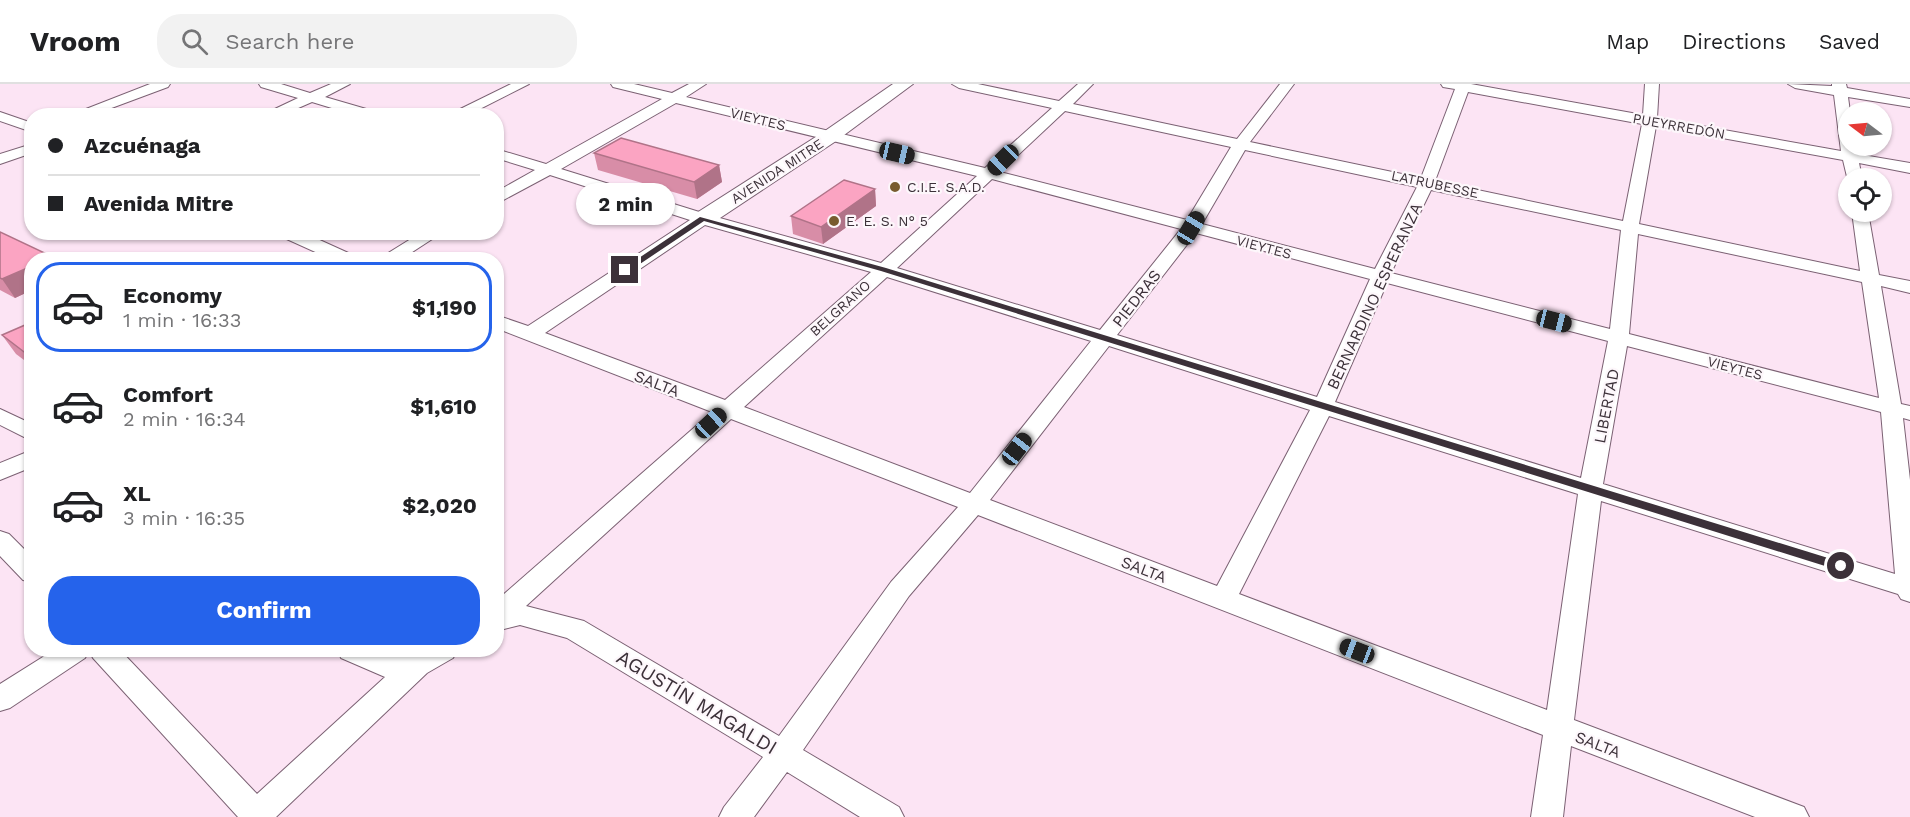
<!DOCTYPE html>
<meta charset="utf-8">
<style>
:root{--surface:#fff;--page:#f2f2f2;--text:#202124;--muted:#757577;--line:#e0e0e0;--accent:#2563eb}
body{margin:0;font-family:"Work Sans",sans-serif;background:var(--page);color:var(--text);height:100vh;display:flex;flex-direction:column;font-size:22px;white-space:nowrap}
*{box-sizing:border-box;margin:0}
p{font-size:20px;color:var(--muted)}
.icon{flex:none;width:33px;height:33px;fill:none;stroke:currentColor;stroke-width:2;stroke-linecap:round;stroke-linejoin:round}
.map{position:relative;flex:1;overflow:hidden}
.side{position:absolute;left:24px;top:168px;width:480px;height:405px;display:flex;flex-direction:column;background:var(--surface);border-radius:24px;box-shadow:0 2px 4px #0004}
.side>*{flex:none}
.guide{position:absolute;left:24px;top:24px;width:480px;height:132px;border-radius:24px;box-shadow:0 2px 4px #0004;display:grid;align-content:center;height:132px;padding:0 24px;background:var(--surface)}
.needle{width:39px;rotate:286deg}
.controls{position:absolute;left:1838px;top:18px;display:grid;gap:12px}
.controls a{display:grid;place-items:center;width:54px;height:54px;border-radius:50%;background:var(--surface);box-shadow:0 2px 4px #0004;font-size:30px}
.end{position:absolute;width:27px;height:27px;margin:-14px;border:8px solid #3c3139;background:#fff;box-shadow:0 0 0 3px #fff}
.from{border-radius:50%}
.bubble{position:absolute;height:42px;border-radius:21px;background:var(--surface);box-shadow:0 2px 4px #0004;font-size:20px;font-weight:700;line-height:42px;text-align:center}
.car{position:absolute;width:18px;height:36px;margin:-18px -9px;border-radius:8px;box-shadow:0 0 4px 2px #0007;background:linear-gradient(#222 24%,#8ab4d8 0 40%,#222 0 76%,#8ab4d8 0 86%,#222 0)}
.guide b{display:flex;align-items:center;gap:21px;height:57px;font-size:22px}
.guide b+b{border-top:2px solid var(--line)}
.guide i{width:15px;height:15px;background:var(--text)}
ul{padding:10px 0 0;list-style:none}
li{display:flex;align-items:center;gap:18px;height:90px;margin:0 12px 9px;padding:0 12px;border:3px solid transparent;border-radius:24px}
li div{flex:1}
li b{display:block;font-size:22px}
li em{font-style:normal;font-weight:700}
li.on{border-color:var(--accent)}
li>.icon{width:54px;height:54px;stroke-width:1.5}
.button{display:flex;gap:12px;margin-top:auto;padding:12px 24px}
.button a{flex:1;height:69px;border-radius:24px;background:var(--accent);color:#fff;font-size:24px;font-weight:700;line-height:69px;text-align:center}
header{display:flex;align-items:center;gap:36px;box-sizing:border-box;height:84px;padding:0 30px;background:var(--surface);border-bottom:2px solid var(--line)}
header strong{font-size:28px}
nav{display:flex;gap:33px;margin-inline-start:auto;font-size:21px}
.search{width:420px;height:54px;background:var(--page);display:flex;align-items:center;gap:15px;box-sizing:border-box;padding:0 21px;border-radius:24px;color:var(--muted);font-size:22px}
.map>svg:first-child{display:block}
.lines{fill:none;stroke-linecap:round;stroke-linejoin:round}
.minor-casing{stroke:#7b6173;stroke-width:2}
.major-casing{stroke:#7b6173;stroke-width:2}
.minor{fill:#fff;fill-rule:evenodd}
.major{fill:#fff;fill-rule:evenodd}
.wall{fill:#d88da7}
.shaded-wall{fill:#b07388}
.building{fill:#fba4c2;stroke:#b07388;stroke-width:1.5}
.route{fill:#3c3139}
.poi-dot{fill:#785c2f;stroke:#fdf7fb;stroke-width:2}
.labels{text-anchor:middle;stroke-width:4.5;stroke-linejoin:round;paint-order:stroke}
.far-street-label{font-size:14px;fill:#3c3139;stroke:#fdf7fb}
.far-poi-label{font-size:14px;fill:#3c3139;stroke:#fdf7fb;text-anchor:start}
.street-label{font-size:16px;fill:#3c3139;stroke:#fdf7fb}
.near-street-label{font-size:20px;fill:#3c3139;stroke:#fdf7fb}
</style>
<header>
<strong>Vroom</strong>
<div class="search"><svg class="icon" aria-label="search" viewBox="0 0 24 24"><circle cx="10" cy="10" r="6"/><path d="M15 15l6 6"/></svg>Search here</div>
<nav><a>Map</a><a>Directions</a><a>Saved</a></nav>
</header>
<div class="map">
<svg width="1910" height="733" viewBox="0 0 1910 733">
<rect width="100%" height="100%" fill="#fce4f4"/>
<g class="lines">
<g class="minor-casing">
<path id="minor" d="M 150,0 L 170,0 L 168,3 L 90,32 L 68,32 Z
M 259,0 L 281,0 L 310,9 L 331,0 L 350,0 L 325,13 L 380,29 L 382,32 L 358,32 L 312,18 L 280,32 L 260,32 L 298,14 L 261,3 Z
M 511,0 L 529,0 L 466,32 L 446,32 Z
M 611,0 L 634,0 L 672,9 L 689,0 L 706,0 L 686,13 L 985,84 L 1052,24 L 959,4 L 952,0 L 978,0 L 1059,17 L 1078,0 L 1093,0 L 1073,20 L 1237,55 L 1280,0 L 1294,0 L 1250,58 L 1421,94 L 1455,5 L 1443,3 L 1441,0 L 1471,0 L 1643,31 L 1645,0 L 1659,0 L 1657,34 L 1841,67 L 1834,11 L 1795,4 L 1788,0 L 1832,2 L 1832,0 L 1846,0 L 1847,4 L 1910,15 L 1910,23 L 1848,13 L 1850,28 L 1848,28 L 1848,62 L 1855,62 L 1857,70 L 1910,79 L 1910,89 L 1859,79 L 1862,94 L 1848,94 L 1848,97 L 1843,76 L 1656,42 L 1639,140 L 1860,187 L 1852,128 L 1868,128 L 1879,191 L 1910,197 L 1910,209 L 1881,202 L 1901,320 L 1910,322 L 1910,336 L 1903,334 L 1910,396 L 1910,518 L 1901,515 L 1898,510 L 1601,417 L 1574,636 L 1804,723 L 1809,733 L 1755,733 L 1571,662 L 1563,733 L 1531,733 L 1543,651 L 978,431 L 909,512 L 803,666 L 899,723 L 904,733 L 860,733 L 787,688 L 754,733 L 719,733 L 724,723 L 763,673 L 567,554 L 520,541 L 496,547 L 496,517 L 712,328 L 496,244 L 496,231 L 528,242 L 690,136 L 550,91 L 496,120 L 496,108 L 535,86 L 496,74 L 496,65 L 546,80 L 662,15 L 613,3 ZM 1468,8 L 1642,40 L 1623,137 L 1435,97 ZM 676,19 L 977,92 L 881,179 L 709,131 L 561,85 ZM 1065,27 L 1231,63 L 1187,136 L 1000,88 ZM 1245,66 L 1417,103 L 1375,185 L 1202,140 ZM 992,95 L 1181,145 L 1100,246 L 897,184 ZM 1431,106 L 1621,146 L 1610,245 L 1391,189 ZM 705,141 L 871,188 L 725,316 L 545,249 ZM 1196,149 L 1370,195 L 1317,313 L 1117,251 ZM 1638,150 L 1862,198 L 1879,314 L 1629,250 ZM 887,193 L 1091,257 L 970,409 L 744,323 ZM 1387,199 L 1608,257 L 1581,394 L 1335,318 ZM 1109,262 L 1310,326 L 1217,502 L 990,416 ZM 1627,262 L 1881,328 L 1895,490 L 1603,400 ZM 1329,332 L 1578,410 L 1547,626 L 1239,510 ZM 731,335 L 958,423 L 891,498 L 779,652 L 584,537 L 526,522 Z
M 0,28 L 32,39 L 32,48 L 0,37 Z
M 32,60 L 32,69 L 0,80 L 0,70 Z
M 278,148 L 302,148 L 355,172 L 358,176 L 333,176 L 280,152 Z
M 422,148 L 443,148 L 400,176 L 377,176 Z
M 0,325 L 32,340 L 32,357 L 0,341 Z
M 32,366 L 32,383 L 0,396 L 0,379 Z
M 0,447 L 9,450 L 32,473 L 32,498 L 23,496 L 0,472 Z
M 54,566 L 89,566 L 85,574 L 10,624 L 0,627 L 0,600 Z
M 89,566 L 120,566 L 257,710 L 385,593 L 341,574 L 338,566 L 376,566 L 387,571 L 413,570 L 420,566 L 457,566 L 453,574 L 427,589 L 276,733 L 238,733 L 93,574 Z"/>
</g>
<g class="major-casing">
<path id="major" d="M 893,0 L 913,0 L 836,57 L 711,140 L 703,141 L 695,140 L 692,135 L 695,130 L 822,49 Z"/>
</g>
<use href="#minor" class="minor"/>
<use href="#major" class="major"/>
</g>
<path class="wall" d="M 594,69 L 719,81 L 722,98 L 697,115 L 598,86 Z
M 875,105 L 876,122 L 823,160 L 793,150 L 791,132 Z
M 0,148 L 53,173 L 55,176 L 32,176 L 32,206 L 15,214 L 0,206 Z
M 32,238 L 32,282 L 16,270 L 2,251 Z"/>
<path class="shaded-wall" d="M 719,81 L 722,98 L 697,115 L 694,98 Z
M 875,105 L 876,122 L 823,160 L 821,143 Z
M 32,182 L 32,206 L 15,214 L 2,195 Z"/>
<path class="building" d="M 621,54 L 719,81 L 694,98 L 594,69 Z
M 844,96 L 875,105 L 821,143 L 791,132 Z
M 0,148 L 53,173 L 47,176 L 32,176 L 32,182 L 2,195 L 0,194 Z
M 32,238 L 32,274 L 2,251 Z"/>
<path class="route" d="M 700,133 L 886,184 L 1841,478 L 1846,482 L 1841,487 L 881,187 L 704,137 L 628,188 L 621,186 Z"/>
<g class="poi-dot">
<circle cx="895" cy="103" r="6"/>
<circle cx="834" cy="137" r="6"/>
</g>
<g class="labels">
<g class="far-street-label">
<text transform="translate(758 35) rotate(14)" y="5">VIEYTES</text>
<text transform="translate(1679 42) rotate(10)" y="5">PUEYRREDÓN</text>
<text transform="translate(777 87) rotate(-33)" y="5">AVENIDA MITRE</text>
<text transform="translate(1435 100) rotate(12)" y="5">LATRUBESSE</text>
<text transform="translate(1264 163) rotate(15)" y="5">VIEYTES</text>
<text transform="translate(840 224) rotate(-42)" y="5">BELGRANO</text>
<text transform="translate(1735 284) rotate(15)" y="5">VIEYTES</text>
</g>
<g class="far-poi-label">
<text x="907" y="108">C.I.E. S.A.D.</text>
<text x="846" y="142">E. E. S. N° 5</text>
</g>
<g class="street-label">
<text transform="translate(1374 212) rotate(-65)" y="6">BERNARDINO ESPERANZA</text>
<text transform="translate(1136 214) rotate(-52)" y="6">PIEDRAS</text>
<text transform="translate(657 299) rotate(21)" y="6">SALTA</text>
<text transform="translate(1606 322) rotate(-79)" y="6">LIBERTAD</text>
<text transform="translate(1144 485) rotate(21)" y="6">SALTA</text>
<text transform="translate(1598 660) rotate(21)" y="6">SALTA</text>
</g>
<g class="near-street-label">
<text transform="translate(697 618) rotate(31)" y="7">AGUSTÍN MAGALDI</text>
</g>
</g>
</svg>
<div class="controls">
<a><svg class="needle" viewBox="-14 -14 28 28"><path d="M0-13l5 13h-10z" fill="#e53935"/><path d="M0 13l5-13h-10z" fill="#757577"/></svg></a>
<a><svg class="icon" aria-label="locate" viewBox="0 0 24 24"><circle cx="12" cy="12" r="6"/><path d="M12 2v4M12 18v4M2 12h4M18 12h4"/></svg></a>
</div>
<i class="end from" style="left:1841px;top:482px"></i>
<i class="end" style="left:625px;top:186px"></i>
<div class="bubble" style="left:576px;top:99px;width:99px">2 min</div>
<i class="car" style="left:897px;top:69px;rotate:103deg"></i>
<i class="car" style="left:1003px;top:76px;rotate:226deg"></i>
<i class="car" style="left:1191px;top:144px;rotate:31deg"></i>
<i class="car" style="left:1554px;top:237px;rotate:104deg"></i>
<i class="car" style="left:711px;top:339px;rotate:47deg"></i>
<i class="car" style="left:1017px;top:365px;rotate:38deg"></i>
<i class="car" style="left:1357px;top:567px;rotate:291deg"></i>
<div class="guide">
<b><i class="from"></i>Azcuénaga</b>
<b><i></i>Avenida Mitre</b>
</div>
<section class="side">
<ul>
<li class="on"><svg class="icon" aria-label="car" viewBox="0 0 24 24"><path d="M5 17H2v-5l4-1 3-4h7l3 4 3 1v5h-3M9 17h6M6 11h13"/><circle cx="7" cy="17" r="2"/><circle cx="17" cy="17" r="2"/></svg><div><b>Economy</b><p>1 min · 16:33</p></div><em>$1,190</em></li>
<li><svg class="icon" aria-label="car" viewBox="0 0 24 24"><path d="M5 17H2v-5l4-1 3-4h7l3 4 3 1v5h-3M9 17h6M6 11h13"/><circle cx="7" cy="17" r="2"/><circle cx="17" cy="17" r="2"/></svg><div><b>Comfort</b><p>2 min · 16:34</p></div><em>$1,610</em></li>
<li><svg class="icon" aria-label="car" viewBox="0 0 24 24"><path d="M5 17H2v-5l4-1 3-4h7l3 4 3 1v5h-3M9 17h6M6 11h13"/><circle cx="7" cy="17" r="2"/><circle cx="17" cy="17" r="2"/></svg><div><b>XL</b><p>3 min · 16:35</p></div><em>$2,020</em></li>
</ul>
<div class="button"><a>Confirm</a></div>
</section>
</div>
